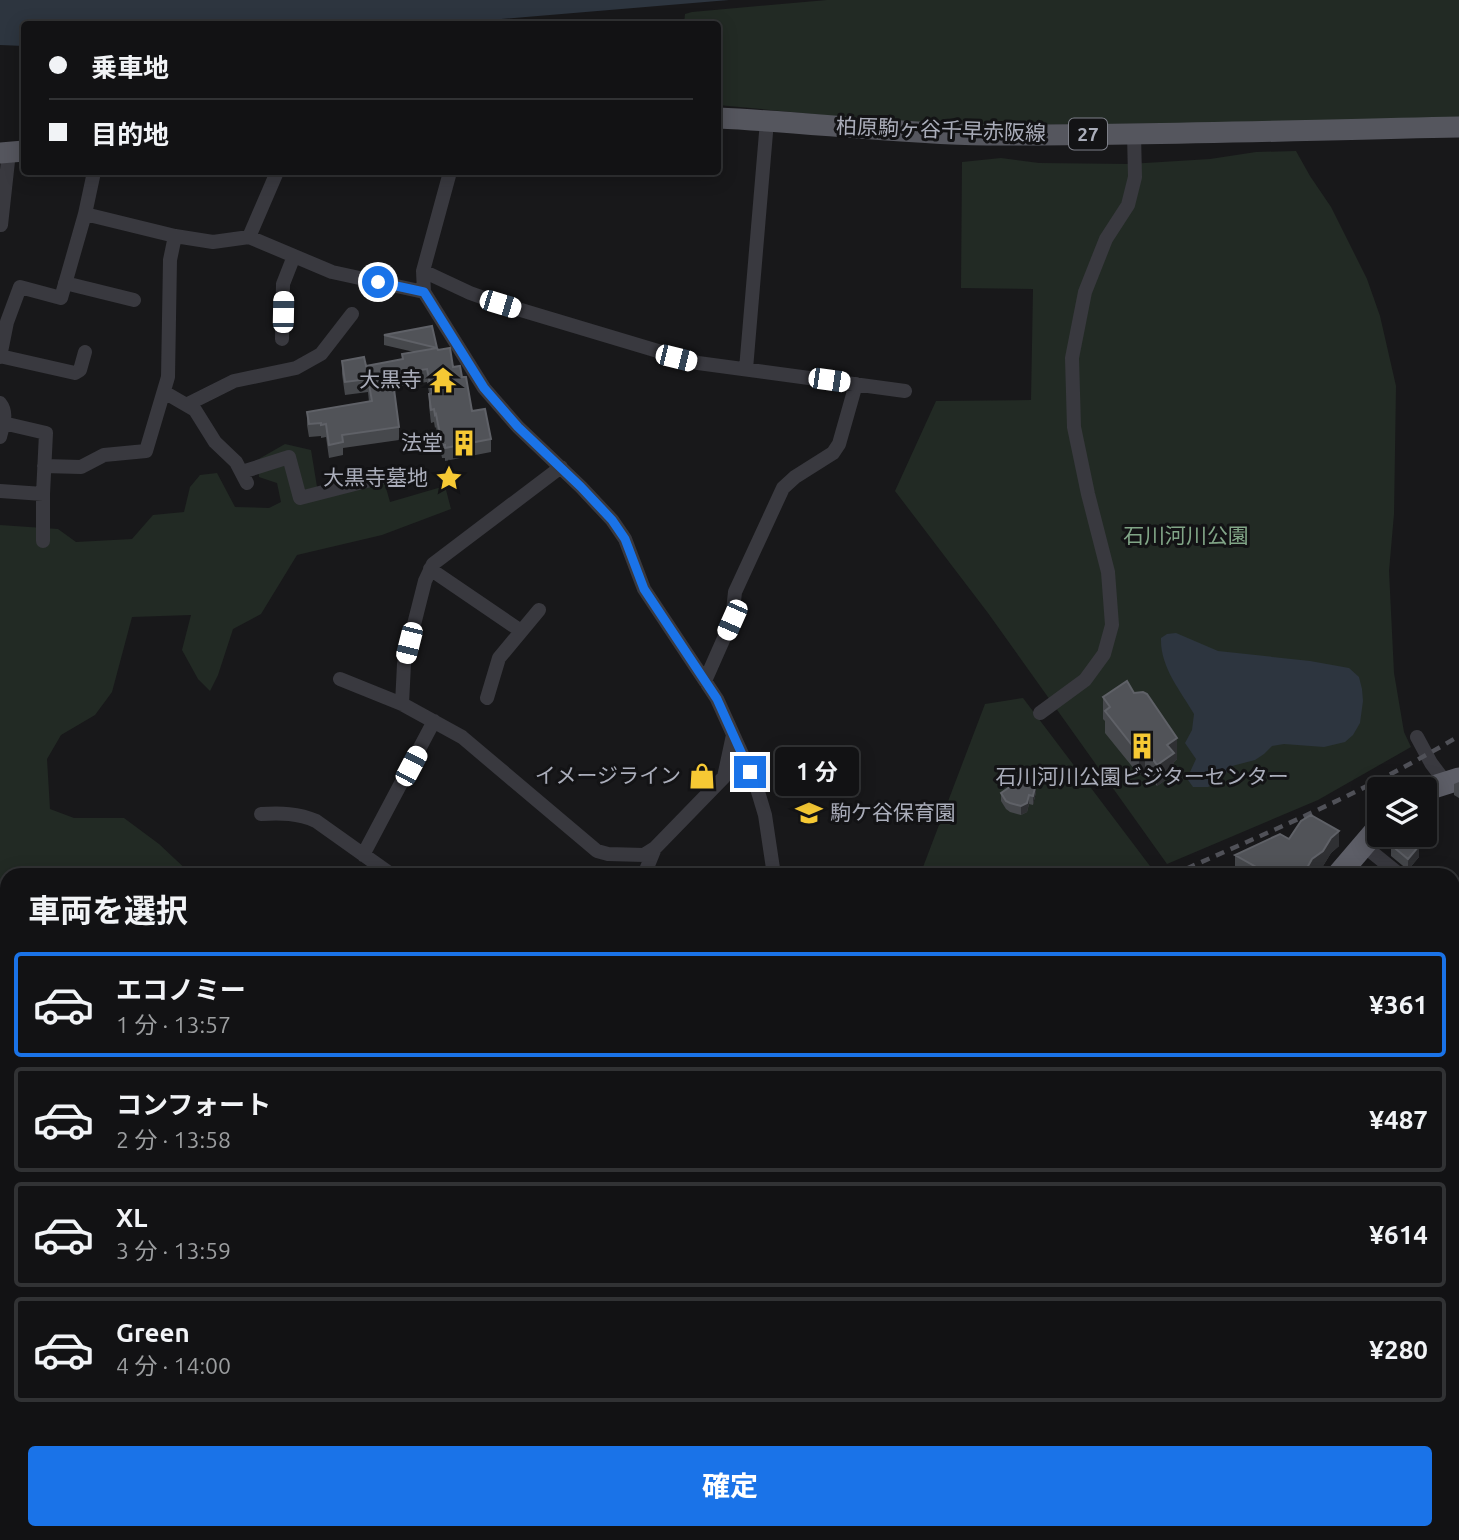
<!DOCTYPE html>
<html lang="ja">
<meta charset="utf-8">
<style>
:root{--surface:#121214;--page:#1b1b1d;--text:#f1f3f6;--muted:#9c9ea0;--line:#313234;--accent:#1a73e8}
body{margin:0;font-family:Ubuntu,"Noto Sans JP",sans-serif;background:var(--page);color:var(--text);height:100vh;display:flex;flex-direction:column;font-size:26px;white-space:nowrap}
*{box-sizing:border-box;margin:0}
p{font-size:23px;color:var(--muted)}
.icon{flex:none;width:38px;height:38px;fill:none;stroke:currentColor;stroke-width:2;stroke-linecap:round;stroke-linejoin:round}
.map{position:relative;flex:1;overflow:hidden}
.details{position:absolute;left:0px;top:868px;width:1460px;height:672px;display:flex;flex-direction:column;background:var(--surface);border-radius:21px 21px 0 0;box-shadow:0 4px 18px #0003,0 0 0 2px var(--line)}
.details>*{flex:none}
.banner{position:absolute;left:21px;top:21px;width:700px;height:154px;border-radius:7px;box-shadow:0 4px 18px #0003,0 0 0 2px var(--line);display:grid;align-content:center;height:154px;padding:0 28px;background:var(--surface)}
.buttons{position:absolute;left:1367px;top:777px;display:grid;gap:14px}
.buttons a{display:grid;place-items:center;width:70px;height:70px;border-radius:7px;background:var(--surface);box-shadow:0 4px 18px #0003,0 0 0 2px var(--line);font-size:35px}
.end{position:absolute;width:32px;height:32px;margin:-16px;border:9px solid #1a73e8;background:#fff;box-shadow:0 0 0 4px #fff}
.from{border-radius:50%}
.bubble{position:absolute;height:49px;border-radius:7px;background:var(--surface);box-shadow:0 4px 18px #0003,0 0 0 2px var(--line);font-size:23px;font-weight:700;line-height:49px;text-align:center}
.car{position:absolute;width:21px;height:42px;margin:-21px -10px;border-radius:9px;box-shadow:0 0 5px 2px #0007;background:linear-gradient(#fff 24%,#345 0 40%,#fff 0 76%,#345 0 86%,#fff 0)}
.banner b{display:flex;align-items:center;gap:24px;height:66px;font-size:26px}
.banner b+b{border-top:2px solid var(--line)}
.banner i{width:18px;height:18px;background:var(--text)}
ul{padding:0;list-style:none}
li{display:flex;align-items:center;gap:21px;height:105px;margin:0 14px 10px;padding:0 14px;border:4px solid var(--line);border-radius:7px}
li div{flex:1}
li b{display:block;font-size:26px}
li em{font-style:normal;font-weight:700}
li.on{border-color:var(--accent)}
li>.icon{width:63px;height:63px;stroke-width:1.5}
h2{padding:0 28px;font-size:32px;line-height:84px}
.primary-button{display:flex;gap:14px;margin-top:auto;padding:14px 28px}
.primary-button a{flex:1;height:80px;border-radius:7px;background:var(--accent);color:#fff;font-size:28px;font-weight:700;line-height:80px;text-align:center}
.map>svg:first-child{display:block}
.green{fill:#222a24}
.water{fill:#2d353f}
.lines{fill:none;stroke-linecap:round;stroke-linejoin:round}
.minor{stroke:#39393f;stroke-width:14}
.primary{stroke:#55565e;stroke-width:21}
.trunk{stroke:#5d5e67;stroke-width:23}
.rail{stroke:#505158;stroke-width:4.5;stroke-dasharray:9 7;stroke-linecap:butt}
.wall{fill:#46484c}
.shaded-wall{fill:#2f3033}
.building{fill:#515358;stroke:#5f6167;stroke-width:2}
.route{stroke:#1a73e8;stroke-width:9}
.labels{text-anchor:middle;stroke-width:6;stroke-linejoin:round;paint-order:stroke}
.shield{fill:#131315;stroke:#7d7f88;stroke-width:2}
.shield-label{font-size:19px;font-weight:bold;fill:#aaadba}
.street-label{font-size:21px;fill:#aaadba;stroke:#131315}
.poi-label{font-size:21px;fill:#aaadba;stroke:#131315;text-anchor:end}
.park-label{font-size:21px;fill:#81a587;stroke:#131315}
</style>
<div class="map">
<svg width="1459" height="1540" viewBox="0 0 1459 1540">
<rect width="100%" height="100%" fill="#18181a"/>
<path class="green" d="M 827,0 L 1459,0 L 1459,120 L 939,126 L 718,105 L 718,24 L 684,24 L 685,14 L 692,12 Z
M 1296,151 L 1310,176 L 1331,207 L 1367,279 L 1380,316 L 1396,386 L 1394,514 L 1389,571 L 1394,673 L 1404,732 L 1411,747 L 1318,800 L 1167,864 L 988,613 L 895,491 L 936,401 L 1031,400 L 1033,289 L 961,288 L 962,162 L 1001,158 L 1039,163 L 1129,164 L 1210,159 L 1256,152 Z
M 285,444 L 311,450 L 319,499 L 384,481 L 390,502 L 445,486 L 451,509 L 382,535 L 297,555 L 261,614 L 233,629 L 218,675 L 210,691 L 198,679 L 182,650 L 191,615 L 132,617 L 112,692 L 95,715 L 61,735 L 47,759 L 50,809 L 74,818 L 124,818 L 159,844 L 192,875 L 7,875 L 7,995 L 0,994 L 0,525 L 58,529 L 76,542 L 132,539 L 153,515 L 184,512 L 190,487 L 200,475 L 217,473 L 235,507 L 269,508 L 281,502 L 277,483 L 259,477 L 257,460 Z
M 1023,698 L 1153,870 L 1140,875 L 920,875 L 985,704 Z
M 0,1052 L 7,1053 L 7,1147 L 0,1147 Z
M 7,1269 L 7,1371 L 0,1374 L 0,1276 L 2,1276 Z"/>
<path class="water" d="M 0,0 L 729,0 L 442,24 L 24,24 L 24,46 L 0,45 Z
M 1176,633 L 1218,651 L 1310,661 L 1349,668 L 1359,677 L 1362,689 L 1363,701 L 1360,723 L 1353,735 L 1345,742 L 1324,747 L 1284,744 L 1272,746 L 1264,754 L 1255,760 L 1232,766 L 1220,781 L 1208,787 L 1193,787 L 1188,780 L 1190,772 L 1196,759 L 1185,743 L 1192,730 L 1194,714 C 1180,690 1160,667 1161,638 L 1167,634 Z"/>
<g class="lines">
<path class="minor" d="M 450,172 L 423,271 L 424,292 L 484,388 L 518,427 L 581,487 L 612,520 L 625,539 L 644,589 L 717,699 L 756,785 L 765,815 L 774,875
M 85,214 L 175,236 L 213,242 L 249,237 L 277,172
M 1,225 L 9,152
M 249,237 L 332,272 L 424,292
M 423,271 L 470,293 L 501,304 L 698,363 L 905,391
M 65,283 L 134,300
M 282,339 L 283,284 L 294,256
M 0,356 L 75,373 L 80,370 L 85,352
M 0,357 L 7,322 L 20,287 L 61,298 L 85,214 L 94,172
M 746,369 L 767,121
M 164,392 L 195,410 L 215,442 L 236,462 L 247,483
M 0,403 C 8,413 3,425 0,437
M 188,404 L 234,381 L 296,368 L 321,354 L 352,314
M 3,423 L 46,433 L 43,494 L 43,541
M 44,466 L 81,467 L 104,455 L 146,451 L 168,377 L 170,260 L 175,236
M 242,472 L 289,457 L 300,498 L 382,477
M 0,491 L 43,494
M 430,569 L 521,631
M 340,679 L 402,704 L 462,737 L 597,851 L 608,854 L 644,855 L 655,848
M 705,681 L 732,620 L 735,592 L 783,488 L 795,477 L 833,453 L 839,444 L 856,384
M 487,698 L 499,658 L 539,610
M 402,704 L 404,664 L 425,581 L 433,564 L 561,467
M 1040,713 L 1085,680 L 1104,654 L 1112,625 L 1108,572 L 1088,494 L 1074,427 L 1072,358 L 1085,292 L 1106,239 L 1128,205 L 1135,177 L 1134,134
M 1417,737 L 1431,763 L 1446,783
M 261,814 C 281,813 298,813 316,821 L 392,875
M 1363,845 L 1400,875
M 363,855 L 434,721
M 644,875 L 655,848 L 724,777 L 733,735
M 1452,930 L 1459,931
M 1452,977 L 1459,979
M 1452,1214 L 1459,1215
M 123,1540 L 125,1533
M 167,1540 L 169,1533"/>
<path class="primary" d="M 718,118 C 807,122 897,134 987,135 C 1144,136 1302,130 1459,127
M 0,153 L 24,151
M 939,1540 L 941,1533"/>
<path class="trunk" d="M 1424,790 L 1459,779
M 1338,875 L 1379,827
M 539,1540 L 549,1533"/>
<path class="rail" d="M 1172,875 C 1269,832 1367,791 1459,736
M 0,1395 L 7,1392"/>
</g>
<path class="wall" d="M 384,335 L 437,348 L 462,377 L 472,411 L 491,439 L 491,452 L 445,461 L 445,458 L 442,458 L 436,427 L 435,428 L 434,422 L 431,423 L 429,406 L 429,393 L 427,382 L 394,387 L 399,427 L 399,440 L 343,448 L 343,455 L 329,458 L 326,437 L 321,438 L 321,436 L 309,437 L 307,425 L 307,412 L 369,402 L 368,392 L 345,395 L 342,374 L 342,361 L 366,366 L 402,360 L 402,354 L 414,352 L 384,345 Z
M 1103,697 L 1177,759 L 1174,762 L 1174,774 L 1157,786 L 1145,770 L 1139,775 L 1105,733 L 1105,721 L 1103,719 Z
M 1459,782 L 1459,798 L 1454,795 L 1454,784 Z
M 1036,792 L 1033,805 L 1029,804 L 1027,812 L 1021,815 L 1010,812 L 1006,809 L 1001,801 L 1001,793 Z
M 1289,839 L 1339,846 L 1331,853 L 1323,866 L 1311,875 L 1245,875 L 1235,870 L 1235,855 Z
M 1391,845 L 1419,857 L 1408,870 L 1391,856 Z"/>
<path class="shaded-wall" d="M 1177,738 L 1177,759 L 1174,762 L 1174,774 L 1157,786 L 1157,765 L 1167,745 Z
M 1145,749 L 1145,770 L 1139,775 L 1139,754 Z
M 1036,783 L 1036,792 L 1033,805 L 1033,796 Z
M 1029,795 L 1029,804 L 1027,812 L 1021,815 L 1021,806 Z
M 1339,831 L 1339,846 L 1331,853 L 1323,866 L 1311,875 L 1303,875 L 1312,859 Z
M 1419,846 L 1419,857 L 1408,870 L 1408,859 Z"/>
<path class="building" d="M 432,326 L 437,348 L 384,335 Z
M 437,348 L 438,350 L 450,348 L 453,367 L 460,366 L 462,377 L 466,377 L 472,411 L 485,409 L 491,439 L 445,448 L 445,445 L 442,445 L 436,414 L 435,415 L 434,409 L 431,410 L 429,394 L 432,393 L 427,369 L 392,374 L 399,427 L 342,435 L 343,442 L 329,445 L 326,424 L 321,425 L 321,423 L 309,424 L 307,412 L 372,401 L 368,379 L 345,382 L 342,361 L 364,357 L 366,366 L 403,359 L 402,354 Z
M 1127,681 L 1134,693 L 1143,692 L 1147,694 L 1177,738 L 1167,745 L 1174,753 L 1157,765 L 1145,749 L 1139,754 L 1105,711 L 1110,707 L 1103,697 Z
M 1021,778 L 1036,783 L 1033,796 L 1029,795 L 1027,803 L 1021,806 L 1010,803 L 1006,801 L 1001,793 L 1011,786 L 1013,781 Z
M 1311,815 L 1339,831 L 1331,838 L 1323,851 L 1312,859 L 1303,875 L 1264,875 L 1265,872 L 1235,855 L 1280,834 L 1289,839 L 1301,821 Z
M 1400,835 L 1404,835 L 1419,846 L 1408,859 L 1391,845 Z"/>
<g class="lines">
<path class="route" d="M 378,282 L 424,292 L 484,388 L 518,427 L 581,487 L 612,520 L 625,539 L 644,589 L 717,699 L 750,772"/>
</g>
<defs>
<g id="temple-bare" transform="scale(2.1)"><path d="M0-6L5-2H3V0L6.5 2.5H4V6H1.5V3h-3V6H-4V2.5H-6.5L-3 0V-2H-5Z" fill="#f6c934" stroke="#131315" stroke-width="2.5" paint-order="stroke"/></g>
<g id="building-bare" transform="scale(2.1)"><path d="M-4-6H4V6H1V3H-1V6H-4ZM-2.5-4.3h1.7v1.8h-1.7ZM.8-4.3h1.7v1.8H.8ZM-2.5-1h1.7V.8h-1.7ZM.8-1h1.7V.8H.8Z" fill="#f6c934" stroke="#131315" stroke-width="2.5" paint-order="stroke"/></g>
<g id="sight-bare" transform="scale(2.1)"><path d="M0-6L1.8-2.2L6-1.7L2.9 1.2L3.7 5.4L0 3.3L-3.7 5.4L-2.9 1.2L-6-1.7L-1.8-2.2Z" fill="#f6c934" stroke="#131315" stroke-width="2.5" paint-order="stroke"/></g>
<g id="shop-bare" transform="scale(2.1)"><path d="M-5-2.5h2.3a2.7 3.5 0 0 1 5.4 0H5L5.5 6h-11ZM-1.5-2.5h3a1.5 2.3 0 0 0-3 0Z" fill="#f6c934" stroke="#131315" stroke-width="2.5" paint-order="stroke"/></g>
<g id="school-bare" transform="scale(2.1)"><path d="M0-5L7-2L0 1L-7-2ZM-4 1L0 2.5L4 1V4Q0 6-4 4Z" fill="#f6c934" stroke="#131315" stroke-width="2.5" paint-order="stroke"/></g>
</defs>
<g fill-rule="evenodd">
<use href="#temple-bare" x="443" y="380"/>
<use href="#building-bare" x="464" y="443"/>
<use href="#sight-bare" x="449" y="478"/>
<use href="#building-bare" x="1142" y="746"/>
<use href="#shop-bare" x="702" y="776"/>
<use href="#school-bare" x="809" y="813"/>
</g>
<g class="labels">
<rect class="shield" x="1069" y="118.5" width="38" height="31" rx="5"/>
<g class="shield-label">
<text x="1088" y="141">27</text>
</g>
<g class="street-label">
<text transform="translate(941 130) rotate(2)" y="7">柏原駒ヶ谷千早赤阪線</text>
</g>
<g class="poi-label">
<text x="422" y="387">大黒寺</text>
<text x="443" y="450">法堂</text>
<text x="428" y="485">大黒寺墓地</text>
<text x="681" y="783">イメージライン</text>
<text x="1142" y="784" text-anchor="middle">石川河川公園ビジターセンター</text>
<text x="830" y="820" text-anchor="start">駒ケ谷保育園</text>
</g>
<g class="park-label">
<text x="1186" y="543">石川河川公園</text>
</g>
</g>
</svg>
<div class="buttons">
<a><svg class="icon" aria-label="layers" viewBox="0 0 24 24"><path d="M12 4l9 5-9 5-9-5zM3 14l9 5 9-5"/></svg></a>
</div>
<i class="end from" style="left:378px;top:282px"></i>
<i class="end" style="left:750px;top:772px"></i>
<div class="bubble" style="left:775px;top:747px;width:84px">1 分</div>
<i class="car" style="left:500px;top:304px;rotate:107deg"></i>
<i class="car" style="left:283px;top:312px;rotate:1deg"></i>
<i class="car" style="left:676px;top:358px;rotate:104deg"></i>
<i class="car" style="left:829px;top:380px;rotate:98deg"></i>
<i class="car" style="left:732px;top:620px;rotate:204deg"></i>
<i class="car" style="left:409px;top:643px;rotate:194deg"></i>
<i class="car" style="left:411px;top:766px;rotate:28deg"></i>
<div class="banner">
<b><i class="from"></i>乗車地</b>
<b><i></i>目的地</b>
</div>
<section class="details">
<h2>車両を選択</h2>
<ul>
<li class="on"><svg class="icon" aria-label="car" viewBox="0 0 24 24"><path d="M5 17H2v-5l4-1 3-4h7l3 4 3 1v5h-3M9 17h6M6 11h13"/><circle cx="7" cy="17" r="2"/><circle cx="17" cy="17" r="2"/></svg><div><b>エコノミー</b><p>1 分 · 13:57</p></div><em>¥361</em></li>
<li><svg class="icon" aria-label="car" viewBox="0 0 24 24"><path d="M5 17H2v-5l4-1 3-4h7l3 4 3 1v5h-3M9 17h6M6 11h13"/><circle cx="7" cy="17" r="2"/><circle cx="17" cy="17" r="2"/></svg><div><b>コンフォート</b><p>2 分 · 13:58</p></div><em>¥487</em></li>
<li><svg class="icon" aria-label="car" viewBox="0 0 24 24"><path d="M5 17H2v-5l4-1 3-4h7l3 4 3 1v5h-3M9 17h6M6 11h13"/><circle cx="7" cy="17" r="2"/><circle cx="17" cy="17" r="2"/></svg><div><b>XL</b><p>3 分 · 13:59</p></div><em>¥614</em></li>
<li><svg class="icon" aria-label="car" viewBox="0 0 24 24"><path d="M5 17H2v-5l4-1 3-4h7l3 4 3 1v5h-3M9 17h6M6 11h13"/><circle cx="7" cy="17" r="2"/><circle cx="17" cy="17" r="2"/></svg><div><b>Green</b><p>4 分 · 14:00</p></div><em>¥280</em></li>
</ul>
<div class="primary-button"><a>確定</a></div>
</section>
</div>
